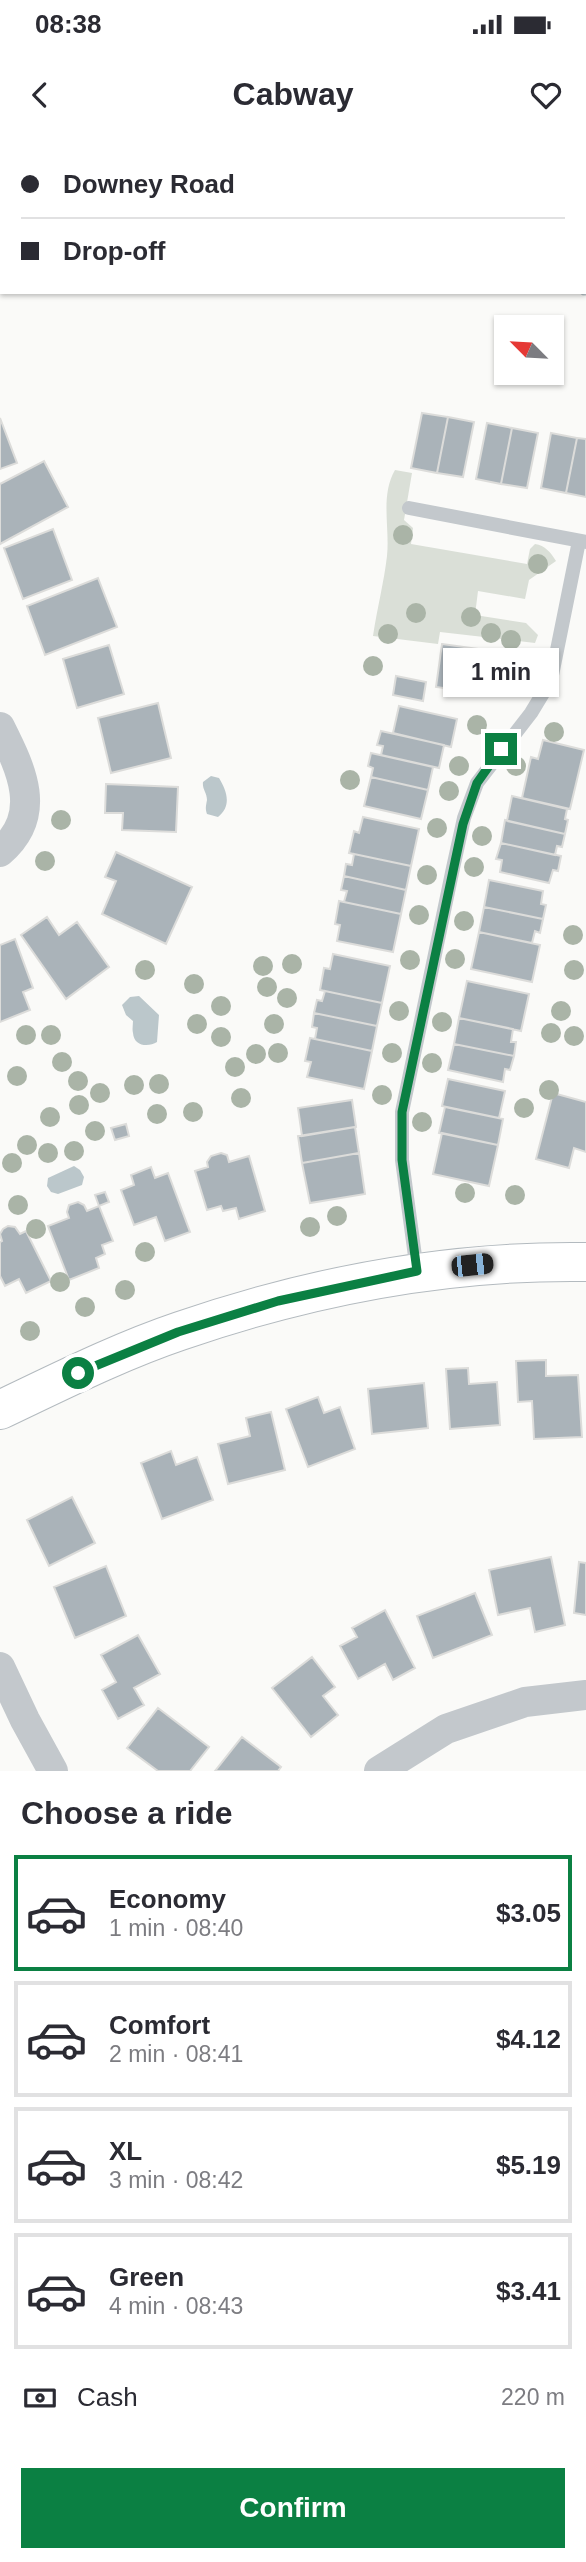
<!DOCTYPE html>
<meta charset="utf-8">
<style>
:root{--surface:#fff;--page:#f2f2f3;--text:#2b2b33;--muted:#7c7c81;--line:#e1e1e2;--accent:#0b8043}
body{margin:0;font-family:Arial,sans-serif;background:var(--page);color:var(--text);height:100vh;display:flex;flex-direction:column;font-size:26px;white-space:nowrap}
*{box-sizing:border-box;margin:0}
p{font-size:23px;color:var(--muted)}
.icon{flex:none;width:38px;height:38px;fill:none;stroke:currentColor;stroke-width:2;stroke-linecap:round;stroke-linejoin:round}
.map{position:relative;height:1631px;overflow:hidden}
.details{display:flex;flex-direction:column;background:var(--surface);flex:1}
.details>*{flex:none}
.banner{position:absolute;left:0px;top:0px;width:586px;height:154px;box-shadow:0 2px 5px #0004;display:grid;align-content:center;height:154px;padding:0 21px;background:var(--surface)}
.needle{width:46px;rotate:294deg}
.tools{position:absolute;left:494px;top:175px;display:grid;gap:14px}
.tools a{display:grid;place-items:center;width:70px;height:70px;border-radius:0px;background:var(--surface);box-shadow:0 2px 5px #0004;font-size:35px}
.end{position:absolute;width:32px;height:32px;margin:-16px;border:9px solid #0b8043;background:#fff;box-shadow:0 0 0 4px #fff}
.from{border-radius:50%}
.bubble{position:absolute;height:49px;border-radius:0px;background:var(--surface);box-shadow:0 2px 5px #0004;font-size:23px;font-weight:700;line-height:49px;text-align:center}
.car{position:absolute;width:21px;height:42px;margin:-21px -10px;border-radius:9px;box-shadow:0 0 5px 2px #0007;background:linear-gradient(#222 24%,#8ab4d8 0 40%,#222 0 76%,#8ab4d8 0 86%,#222 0)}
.banner b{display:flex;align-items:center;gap:24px;height:66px;font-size:26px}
.banner b+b{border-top:2px solid var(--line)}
.banner i{width:18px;height:18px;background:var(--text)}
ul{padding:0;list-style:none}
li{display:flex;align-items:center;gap:21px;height:116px;margin:0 14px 10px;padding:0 7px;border:4px solid var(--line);border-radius:0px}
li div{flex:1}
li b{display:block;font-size:26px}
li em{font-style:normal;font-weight:700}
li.active{border-color:var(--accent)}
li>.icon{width:63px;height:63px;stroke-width:1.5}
h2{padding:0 21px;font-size:32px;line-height:84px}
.pay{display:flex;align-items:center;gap:18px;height:77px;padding:0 21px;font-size:26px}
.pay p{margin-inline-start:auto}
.primary-button{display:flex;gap:14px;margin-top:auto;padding:14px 21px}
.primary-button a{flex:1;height:80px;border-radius:0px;background:var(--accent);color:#fff;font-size:28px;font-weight:700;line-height:80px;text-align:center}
.status{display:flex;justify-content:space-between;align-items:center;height:49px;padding:0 35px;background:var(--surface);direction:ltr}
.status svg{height:19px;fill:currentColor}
header{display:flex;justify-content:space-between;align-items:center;height:91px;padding:0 21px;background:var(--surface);font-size:32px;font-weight:700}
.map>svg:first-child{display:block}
.green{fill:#dadfd7}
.water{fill:#bbc7cb}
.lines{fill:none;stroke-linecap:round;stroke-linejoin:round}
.stream{stroke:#bbc7cb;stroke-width:9}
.building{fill:#aab3b9;stroke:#dcdcda;stroke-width:2}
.secondary-casing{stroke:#b3babf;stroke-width:40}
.service{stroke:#c3c8cc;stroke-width:14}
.minor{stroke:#c3c8cc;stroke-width:30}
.secondary{stroke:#fff;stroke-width:38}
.tree{fill:#aab4a7}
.route{stroke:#0b8043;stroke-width:9}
</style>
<div class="status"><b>08:38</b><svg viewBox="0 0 49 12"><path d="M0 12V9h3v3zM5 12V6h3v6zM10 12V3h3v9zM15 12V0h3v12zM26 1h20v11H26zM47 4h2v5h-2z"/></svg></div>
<header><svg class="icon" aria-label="back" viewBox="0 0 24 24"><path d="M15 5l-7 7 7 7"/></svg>Cabway<svg class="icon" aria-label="heart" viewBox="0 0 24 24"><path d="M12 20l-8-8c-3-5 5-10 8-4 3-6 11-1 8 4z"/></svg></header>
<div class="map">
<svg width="586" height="1631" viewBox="0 0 586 1631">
<rect width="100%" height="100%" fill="#fafaf8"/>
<path class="green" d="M 395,330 L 412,333 L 404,380 L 413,388 L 411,404 L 527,424 L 530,409 L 535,404 C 545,405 551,413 556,421 L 529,440 L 525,459 L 478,451 L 475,475 L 526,483 L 538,495 L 535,503 L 440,492 L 438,504 L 373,496 C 377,469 384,442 387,416 C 390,387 380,356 395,330 Z"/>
<path class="water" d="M 211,636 L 219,638 C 227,651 232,666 218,677 L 207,674 C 205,668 206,666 207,660 C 207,653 202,649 203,642 Z
M 139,856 L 159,875 L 157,902 C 149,907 134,907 133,893 C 132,889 133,885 133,881 L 126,875 L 122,865 L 130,857 Z
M 74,1026 L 80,1030 L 84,1037 L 82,1045 L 58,1054 L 51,1052 L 47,1046 L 48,1038 Z"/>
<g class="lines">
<path class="stream" d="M 0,68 L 2,68
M 584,151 L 586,151"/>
</g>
<path class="building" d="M 422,273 L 448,277 L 437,333 L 411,328 Z
M 448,277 L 474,282 L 463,337 L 437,333 Z
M 0,278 L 17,323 L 0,329 Z
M 487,283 L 512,288 L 501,344 L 476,339 Z
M 512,288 L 538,293 L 527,348 L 501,344 Z
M 551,293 L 577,298 L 566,353 L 541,348 Z
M 577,298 L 586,299 L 586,357 L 566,353 Z
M 44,321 L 68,367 L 0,404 L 0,344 Z
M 53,389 L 72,440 L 23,459 L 4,408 Z
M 98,438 L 117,487 L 45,515 L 27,466 Z
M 442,504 L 501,512 L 496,555 L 436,547 Z
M 109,505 L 124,554 L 77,568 L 63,519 Z
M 396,536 L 426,542 L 423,561 L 393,555 Z
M 158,563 L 171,618 L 111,633 L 98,578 Z
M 399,566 L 457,579 L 451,607 L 393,593 Z
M 381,591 L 444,605 L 439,628 L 381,615 L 383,606 L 377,605 Z
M 543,600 L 584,610 L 570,669 L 522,658 L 531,617 L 538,619 Z
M 371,613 L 433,627 L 428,650 L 371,637 L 373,628 L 368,626 Z
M 371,637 L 428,650 L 421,679 L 364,666 Z
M 106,644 L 178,647 L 176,692 L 122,690 L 123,673 L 105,673 Z
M 512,656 L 567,669 L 565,679 L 568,680 L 565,694 L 507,681 Z
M 363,677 L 419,689 L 411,726 L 349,713 L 354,691 L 359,693 Z
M 505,680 L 565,694 L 562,707 L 557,706 L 555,715 L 501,703 Z
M 501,703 L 561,716 L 558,731 L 553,730 L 549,743 L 500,732 L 502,720 L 496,719 Z
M 116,712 L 192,747 L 166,804 L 102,774 L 116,741 L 105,737 Z
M 354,714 L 411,726 L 406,750 L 344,736 L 346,724 L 352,725 Z
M 344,736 L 406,750 L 401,774 L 344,762 L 347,751 L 341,750 Z
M 489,740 L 543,751 L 541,764 L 546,765 L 543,779 L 484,767 Z
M 339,761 L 401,774 L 393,812 L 337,801 L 340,785 L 335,784 Z
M 484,767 L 543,779 L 540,793 L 535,791 L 532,803 L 479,792 Z
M 47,777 L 59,795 L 77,782 L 109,827 L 66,859 L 21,795 Z
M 479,792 L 540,805 L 532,842 L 471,829 Z
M 15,799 L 33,848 L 23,852 L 30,870 L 0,882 L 0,805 Z
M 333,814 L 390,826 L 382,863 L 320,850 L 324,828 L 330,829 Z
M 467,841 L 529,854 L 521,891 L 459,878 Z
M 325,851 L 382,863 L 377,886 L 314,873 L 317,860 L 322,861 Z
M 314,873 L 377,886 L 372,911 L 315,899 L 317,888 L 312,887 Z
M 459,878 L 513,889 L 511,902 L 516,902 L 514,916 L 454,904 Z
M 310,898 L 372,911 L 364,949 L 307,937 L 311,922 L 305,921 Z
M 454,904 L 514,916 L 510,930 L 505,929 L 503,942 L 448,930 Z
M 448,939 L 505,951 L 499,978 L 442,966 Z
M 553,953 L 586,962 L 586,1012 L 574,1008 L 569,1028 L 536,1019 Z
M 352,960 L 356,987 L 302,996 L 298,968 Z
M 445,967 L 503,979 L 498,1005 L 439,993 Z
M 126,984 L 129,996 L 115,1000 L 111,988 Z
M 355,987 L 359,1013 L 302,1023 L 298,996 Z
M 442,993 L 498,1005 L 489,1046 L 433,1034 Z
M 221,1013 L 227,1015 L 229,1022 L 249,1016 L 265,1071 L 239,1079 L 236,1068 L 223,1071 L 221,1066 L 207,1070 L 195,1031 L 208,1027 L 207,1022 L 211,1016 Z
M 359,1013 L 365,1054 L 310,1063 L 302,1023 Z
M 151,1027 L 155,1038 L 168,1033 L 190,1092 L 165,1101 L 156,1077 L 134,1085 L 121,1050 L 134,1045 L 131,1035 Z
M 105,1052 L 109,1062 L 99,1066 L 95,1055 Z
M 78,1062 L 84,1065 L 87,1071 L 99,1066 L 113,1101 L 102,1105 L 105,1114 L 96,1118 L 99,1128 L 69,1140 L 48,1086 L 69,1078 L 67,1072 L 69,1065 Z
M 8,1086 L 15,1087 L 20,1094 L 26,1091 L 51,1141 L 26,1153 L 19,1139 L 5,1146 L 0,1136 L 0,1102 L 2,1101 L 0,1094 L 3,1089 Z
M 546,1220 L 546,1236 L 578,1235 L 582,1297 L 534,1299 L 532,1261 L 518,1262 L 516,1221 Z
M 468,1228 L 469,1244 L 497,1242 L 500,1285 L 450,1289 L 446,1229 Z
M 424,1243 L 428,1288 L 372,1294 L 368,1249 Z
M 318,1257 L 324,1273 L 340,1267 L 355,1309 L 308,1327 L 286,1269 Z
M 271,1272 L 285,1330 L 228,1344 L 218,1304 L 250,1296 L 246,1278 Z
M 171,1311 L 176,1325 L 197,1317 L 213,1360 L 162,1379 L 141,1323 Z
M 72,1357 L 95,1403 L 49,1426 L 27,1380 Z
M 551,1417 L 565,1485 L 535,1492 L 530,1468 L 498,1475 L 489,1430 Z
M 579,1422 L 586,1423 L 586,1475 L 574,1473 Z
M 106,1426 L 126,1476 L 75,1498 L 54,1447 Z
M 475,1453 L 492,1495 L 433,1518 L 417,1476 Z
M 385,1470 L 415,1528 L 393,1540 L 385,1524 L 358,1539 L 340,1506 L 357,1497 L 352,1488 Z
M 138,1495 L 160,1534 L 134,1548 L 144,1565 L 118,1579 L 102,1550 L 116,1542 L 101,1515 Z
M 312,1517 L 335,1547 L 323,1556 L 338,1575 L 311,1597 L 272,1548 Z
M 158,1568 L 209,1607 L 190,1631 L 158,1631 L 127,1608 Z
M 242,1597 L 281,1627 L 278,1631 L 215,1631 Z"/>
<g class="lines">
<g class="secondary-casing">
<path id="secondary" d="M 0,1270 C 59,1242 118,1212 180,1191 C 311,1146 447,1120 586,1122"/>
</g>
<path class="service" d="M 409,368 L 586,402
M 417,1131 L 402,1020 L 402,972 L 453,728 L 464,678 L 477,643 L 531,573 L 551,540 L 579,401"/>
<path class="minor" d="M 0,587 C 21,629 44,674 0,712
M 0,1527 L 25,1580 L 53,1631
M 379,1631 L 446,1589 L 525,1562 L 586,1555"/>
<use href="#secondary" class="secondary"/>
</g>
<g class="tree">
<circle cx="403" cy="395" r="10"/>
<circle cx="538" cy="424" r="10"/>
<circle cx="416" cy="473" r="10"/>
<circle cx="471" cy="477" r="10"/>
<circle cx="491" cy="493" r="10"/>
<circle cx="388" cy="494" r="10"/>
<circle cx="511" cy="500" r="10"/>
<circle cx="373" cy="526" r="10"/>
<circle cx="477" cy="585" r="10"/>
<circle cx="554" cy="592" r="10"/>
<circle cx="459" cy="626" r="10"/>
<circle cx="516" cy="626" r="10"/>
<circle cx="350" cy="640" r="10"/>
<circle cx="449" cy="651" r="10"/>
<circle cx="61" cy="680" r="10"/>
<circle cx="437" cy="688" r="10"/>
<circle cx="482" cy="696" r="10"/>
<circle cx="45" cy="721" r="10"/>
<circle cx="474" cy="727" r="10"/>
<circle cx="427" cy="735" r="10"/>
<circle cx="419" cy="775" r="10"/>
<circle cx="464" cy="781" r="10"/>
<circle cx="573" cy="795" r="10"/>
<circle cx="455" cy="819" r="10"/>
<circle cx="410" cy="820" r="10"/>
<circle cx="292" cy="824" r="10"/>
<circle cx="263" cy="826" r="10"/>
<circle cx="145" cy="830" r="10"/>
<circle cx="574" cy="830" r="10"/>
<circle cx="194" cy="844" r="10"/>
<circle cx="267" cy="847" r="10"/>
<circle cx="287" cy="858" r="10"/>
<circle cx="221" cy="866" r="10"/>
<circle cx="399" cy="871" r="10"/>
<circle cx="561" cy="871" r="10"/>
<circle cx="442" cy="882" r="10"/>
<circle cx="197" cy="884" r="10"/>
<circle cx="274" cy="884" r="10"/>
<circle cx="551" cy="893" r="10"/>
<circle cx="26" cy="895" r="10"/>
<circle cx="51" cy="895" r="10"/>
<circle cx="574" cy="896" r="10"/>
<circle cx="221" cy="897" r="10"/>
<circle cx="278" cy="913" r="10"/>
<circle cx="392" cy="913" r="10"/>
<circle cx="256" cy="914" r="10"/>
<circle cx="62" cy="922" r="10"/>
<circle cx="432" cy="923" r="10"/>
<circle cx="235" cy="927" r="10"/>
<circle cx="17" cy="936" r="10"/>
<circle cx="78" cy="941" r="10"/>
<circle cx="159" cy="944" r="10"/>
<circle cx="134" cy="945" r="10"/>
<circle cx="549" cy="950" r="10"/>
<circle cx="100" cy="953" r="10"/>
<circle cx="382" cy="955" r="10"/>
<circle cx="241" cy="958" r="10"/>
<circle cx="79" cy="965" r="10"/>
<circle cx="524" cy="968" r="10"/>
<circle cx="193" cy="972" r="10"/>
<circle cx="157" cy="974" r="10"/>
<circle cx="50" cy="977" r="10"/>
<circle cx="422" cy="982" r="10"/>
<circle cx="95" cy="991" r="10"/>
<circle cx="27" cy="1005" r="10"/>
<circle cx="74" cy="1011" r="10"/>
<circle cx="48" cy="1013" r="10"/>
<circle cx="12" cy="1023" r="10"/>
<circle cx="465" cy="1053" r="10"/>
<circle cx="515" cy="1055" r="10"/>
<circle cx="18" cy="1065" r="10"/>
<circle cx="337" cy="1076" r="10"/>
<circle cx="310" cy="1087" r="10"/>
<circle cx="36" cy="1089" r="10"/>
<circle cx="145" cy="1112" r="10"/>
<circle cx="60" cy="1142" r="10"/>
<circle cx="125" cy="1150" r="10"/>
<circle cx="85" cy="1167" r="10"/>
<circle cx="30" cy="1191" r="10"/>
</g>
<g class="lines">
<path class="route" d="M 78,1233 L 178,1192 L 278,1161 L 417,1131 L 402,1020 L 402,972 L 463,684 L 477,643 L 501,609"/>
</g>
</svg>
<div class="tools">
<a><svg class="needle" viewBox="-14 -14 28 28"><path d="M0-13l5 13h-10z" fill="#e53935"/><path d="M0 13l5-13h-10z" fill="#7c7c81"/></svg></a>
</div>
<i class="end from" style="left:78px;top:1233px"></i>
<i class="end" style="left:501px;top:609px"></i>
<div class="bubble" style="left:443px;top:508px;width:116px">1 min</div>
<i class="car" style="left:472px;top:1125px;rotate:84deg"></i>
<div class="banner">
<b><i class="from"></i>Downey Road</b>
<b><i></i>Drop-off</b>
</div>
</div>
<section class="details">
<h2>Choose a ride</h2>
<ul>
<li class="active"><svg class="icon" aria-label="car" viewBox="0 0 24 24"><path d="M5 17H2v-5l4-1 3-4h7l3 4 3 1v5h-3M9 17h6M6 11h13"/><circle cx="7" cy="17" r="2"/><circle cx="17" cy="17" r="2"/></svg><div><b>Economy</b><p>1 min · 08:40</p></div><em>$3.05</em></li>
<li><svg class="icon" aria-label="car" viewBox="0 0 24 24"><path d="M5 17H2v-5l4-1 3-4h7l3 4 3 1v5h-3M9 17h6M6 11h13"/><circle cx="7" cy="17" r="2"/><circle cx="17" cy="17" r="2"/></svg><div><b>Comfort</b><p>2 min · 08:41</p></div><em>$4.12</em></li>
<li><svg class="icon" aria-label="car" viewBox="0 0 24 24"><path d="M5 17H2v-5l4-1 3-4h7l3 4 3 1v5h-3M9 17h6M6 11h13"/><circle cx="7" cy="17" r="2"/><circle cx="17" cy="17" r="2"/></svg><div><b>XL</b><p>3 min · 08:42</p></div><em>$5.19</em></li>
<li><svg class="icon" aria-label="car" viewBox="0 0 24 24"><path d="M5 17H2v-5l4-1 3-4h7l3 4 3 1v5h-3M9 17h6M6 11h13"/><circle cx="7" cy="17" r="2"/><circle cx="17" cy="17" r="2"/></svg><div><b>Green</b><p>4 min · 08:43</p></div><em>$3.41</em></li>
</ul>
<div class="pay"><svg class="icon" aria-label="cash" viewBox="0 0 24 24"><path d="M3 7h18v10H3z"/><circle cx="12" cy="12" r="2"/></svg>Cash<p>220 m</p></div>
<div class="primary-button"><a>Confirm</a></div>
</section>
